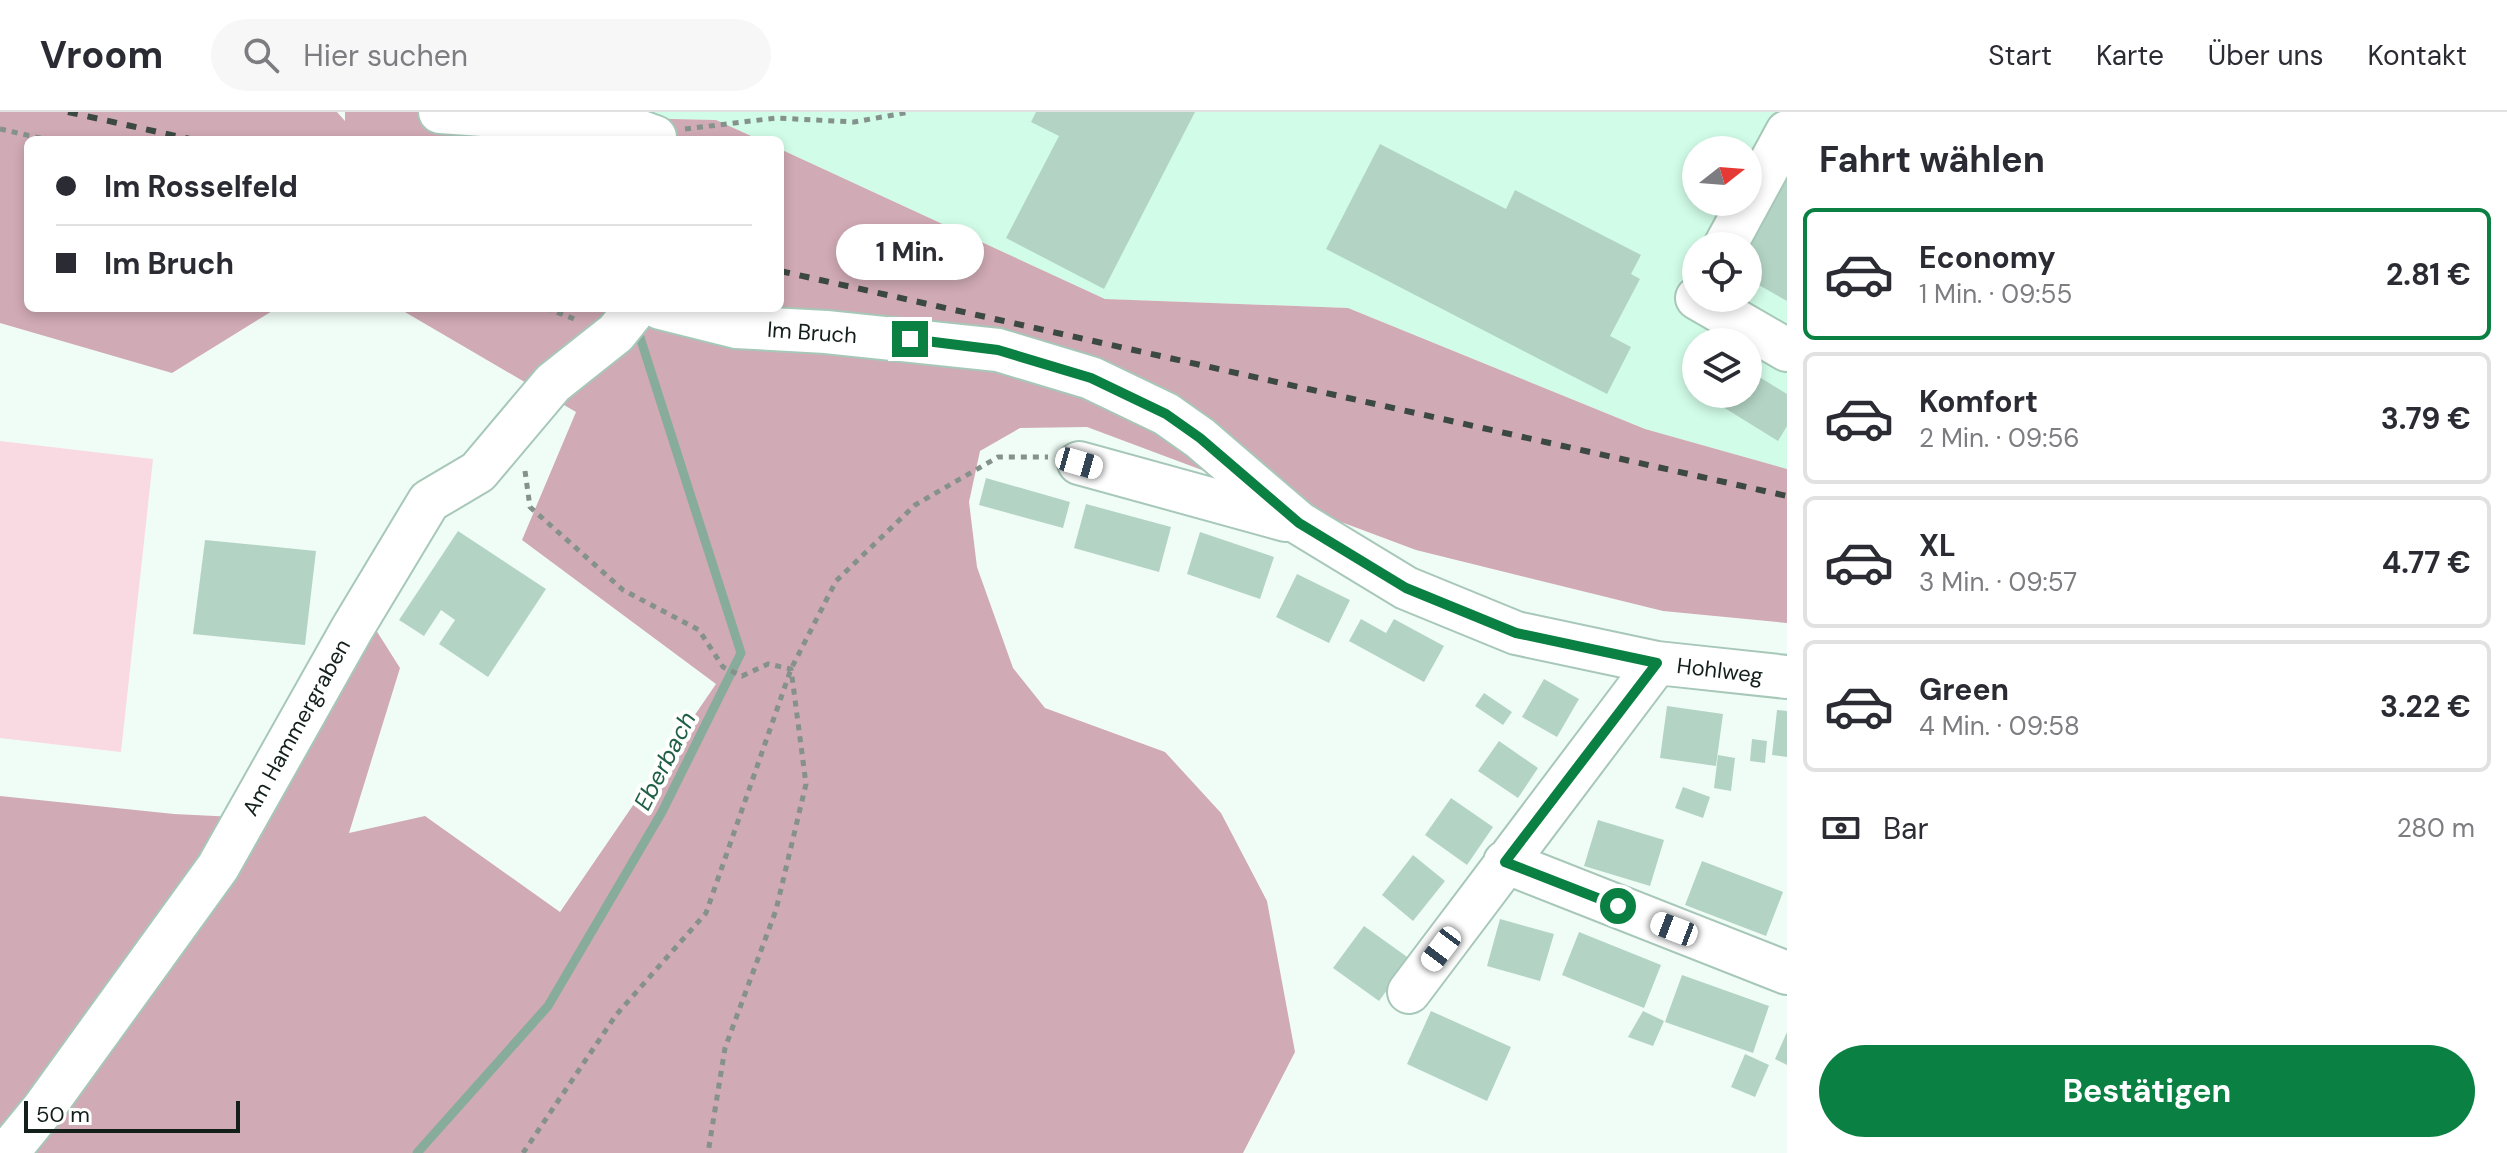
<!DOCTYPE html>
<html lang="de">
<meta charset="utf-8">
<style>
:root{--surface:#fff;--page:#f7f7f7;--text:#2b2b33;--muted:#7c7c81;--line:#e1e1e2;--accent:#0b8043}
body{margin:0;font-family:"DM Sans",sans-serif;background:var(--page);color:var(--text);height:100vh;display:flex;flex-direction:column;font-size:30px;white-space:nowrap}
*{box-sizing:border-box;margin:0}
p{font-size:26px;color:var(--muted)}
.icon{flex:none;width:44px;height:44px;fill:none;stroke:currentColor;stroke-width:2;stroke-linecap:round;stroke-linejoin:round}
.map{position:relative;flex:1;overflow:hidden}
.panel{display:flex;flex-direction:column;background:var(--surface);width:720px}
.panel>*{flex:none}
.top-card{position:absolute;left:24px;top:24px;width:760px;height:176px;border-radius:12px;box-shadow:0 4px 12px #0003;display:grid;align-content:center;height:176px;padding:0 32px;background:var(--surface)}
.needle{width:52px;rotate:73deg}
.fabs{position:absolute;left:1682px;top:24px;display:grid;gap:16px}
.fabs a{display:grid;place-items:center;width:80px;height:80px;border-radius:50%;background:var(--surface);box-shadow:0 4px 12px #0003;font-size:40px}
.scale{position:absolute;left:24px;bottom:20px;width:216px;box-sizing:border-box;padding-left:8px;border:4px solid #131f1a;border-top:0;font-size:22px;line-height:28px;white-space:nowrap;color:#131f1a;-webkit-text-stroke:6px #fff;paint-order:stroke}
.end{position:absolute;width:36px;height:36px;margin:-18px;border:10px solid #0b8043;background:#fff;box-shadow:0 0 0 4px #fff}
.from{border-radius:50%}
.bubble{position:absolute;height:56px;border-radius:28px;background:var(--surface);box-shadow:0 4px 12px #0003;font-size:26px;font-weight:700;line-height:56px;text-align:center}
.car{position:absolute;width:24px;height:48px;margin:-24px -12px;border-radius:10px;box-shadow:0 0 6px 2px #0007;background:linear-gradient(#fff 24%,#345 0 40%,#fff 0 76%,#345 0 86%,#fff 0)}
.top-card b{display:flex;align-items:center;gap:28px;height:76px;font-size:30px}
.top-card b+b{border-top:2px solid var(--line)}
.top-card i{width:20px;height:20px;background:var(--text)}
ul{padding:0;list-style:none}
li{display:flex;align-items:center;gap:24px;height:132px;margin:0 16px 12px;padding:0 16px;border:4px solid var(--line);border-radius:12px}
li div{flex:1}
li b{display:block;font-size:30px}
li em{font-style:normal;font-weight:700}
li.selected{border-color:var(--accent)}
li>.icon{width:72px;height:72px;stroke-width:1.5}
h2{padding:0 32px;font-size:36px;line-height:96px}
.pay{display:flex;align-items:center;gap:20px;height:88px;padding:0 32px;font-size:30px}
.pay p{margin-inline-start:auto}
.button{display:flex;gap:16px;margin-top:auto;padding:16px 32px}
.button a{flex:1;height:92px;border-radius:48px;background:var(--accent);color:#fff;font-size:32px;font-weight:700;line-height:92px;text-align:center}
header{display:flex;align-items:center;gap:48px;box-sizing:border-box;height:112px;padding:0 40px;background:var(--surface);border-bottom:2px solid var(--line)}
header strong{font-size:38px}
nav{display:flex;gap:44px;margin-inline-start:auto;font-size:28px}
.search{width:560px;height:72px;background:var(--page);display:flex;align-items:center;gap:20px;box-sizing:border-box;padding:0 28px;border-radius:44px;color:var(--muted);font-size:30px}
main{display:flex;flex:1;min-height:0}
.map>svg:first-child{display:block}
.built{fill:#d1fce7;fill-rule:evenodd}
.green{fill:#f9d9e2}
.forest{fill:#d0aab5}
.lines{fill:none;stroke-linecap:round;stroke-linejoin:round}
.stream{stroke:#87ac9b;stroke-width:9}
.building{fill:#b3d4c4}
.minor-casing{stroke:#a7c8b8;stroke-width:46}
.path{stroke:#85918c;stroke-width:5;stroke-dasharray:6 6;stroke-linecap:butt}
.minor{stroke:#fff;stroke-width:42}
.rail{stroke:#3c4843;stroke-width:6;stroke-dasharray:10 10;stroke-linecap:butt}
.route{stroke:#0b8043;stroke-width:10}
.labels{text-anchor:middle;stroke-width:8;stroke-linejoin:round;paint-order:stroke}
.street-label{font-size:22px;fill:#131f1a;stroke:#fff}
.water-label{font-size:24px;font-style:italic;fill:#1f6047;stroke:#fff}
</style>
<header>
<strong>Vroom</strong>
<div class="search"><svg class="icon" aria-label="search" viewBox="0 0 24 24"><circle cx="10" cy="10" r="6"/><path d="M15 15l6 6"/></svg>Hier suchen</div>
<nav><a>Start</a><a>Karte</a><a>Über uns</a><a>Kontakt</a></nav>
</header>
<main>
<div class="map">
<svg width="1787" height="1041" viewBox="0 0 1787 1041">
<rect width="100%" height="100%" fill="#f0fdf7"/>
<path class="built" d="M 634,0 L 1787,0 L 1787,357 L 1645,317 L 1348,196 L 1105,187 L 780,37 L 780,28 L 760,28 L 716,8 L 631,6 ZM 1696,38 L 1748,38 L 1748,90 L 1696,90 ZM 1696,134 L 1748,134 L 1748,186 L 1696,186 ZM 1696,230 L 1748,230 L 1748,282 L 1696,282 Z"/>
<path class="green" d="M 0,329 L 153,347 L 121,640 L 0,626 Z"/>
<path class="forest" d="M 0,0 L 337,0 L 345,9 L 345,0 L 558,0 L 631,6 L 716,8 L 760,28 L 28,28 L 28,196 L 277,196 L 172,261 L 0,211 Z
M 780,37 L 1105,187 L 1348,196 L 1645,317 L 1787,357 L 1787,511 L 1663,499 L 1416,438 L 1087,315 L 1020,316 L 980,339 L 969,390 L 977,455 L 1013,556 L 1045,596 L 1165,640 L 1221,701 L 1267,789 L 1295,940 L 1243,1041 L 0,1041 L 0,684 L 174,702 L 258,706 L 376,518 L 400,556 L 349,721 L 425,704 L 560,800 L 716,572 L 522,428 L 576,300 L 398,196 L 780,196 Z"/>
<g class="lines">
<path class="stream" d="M 417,1041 L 548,894 L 662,700 L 741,541 L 638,219"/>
</g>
<path class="building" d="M 1036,0 L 1195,0 L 1104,177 L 1006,126 L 1059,24 L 1031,10 Z
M 1380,32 L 1506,97 L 1515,78 L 1641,143 L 1631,162 L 1640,167 L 1610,224 L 1631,235 L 1607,282 L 1326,137 Z
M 1780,62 L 1787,66 L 1787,189 L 1748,167 L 1748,134 Z
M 1748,258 L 1787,282 L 1787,314 L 1778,329 L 1710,287 L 1712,282 L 1748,282 Z
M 986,366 L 1070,390 L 1063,416 L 979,393 Z
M 1086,392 L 1171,415 L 1159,460 L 1074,436 Z
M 458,419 L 546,477 L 488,565 L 439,532 L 455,508 L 441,498 L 424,524 L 399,508 Z
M 1200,420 L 1274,445 L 1260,487 L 1187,462 Z
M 205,428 L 316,439 L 305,533 L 193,522 Z
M 1297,462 L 1350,488 L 1329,531 L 1276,505 Z
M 1361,507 L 1386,521 L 1394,507 L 1444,534 L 1424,570 L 1349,529 Z
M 1544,567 L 1579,587 L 1557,625 L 1522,605 Z
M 1484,581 L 1512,600 L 1503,613 L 1475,594 Z
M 1667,594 L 1723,602 L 1716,654 L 1660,646 Z
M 1777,598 L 1787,599 L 1787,645 L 1772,643 Z
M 1752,627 L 1767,629 L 1765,651 L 1750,649 Z
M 1499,629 L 1538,656 L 1518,686 L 1478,659 Z
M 1718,643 L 1735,646 L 1731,679 L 1714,676 Z
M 1683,675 L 1710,685 L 1703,706 L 1675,696 Z
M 1451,686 L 1493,715 L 1467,753 L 1425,723 Z
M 1598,708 L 1664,728 L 1650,774 L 1584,754 Z
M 1413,743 L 1445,769 L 1413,809 L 1382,783 Z
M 1702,749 L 1783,780 L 1766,824 L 1685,793 Z
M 1500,807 L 1554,822 L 1540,869 L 1487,854 Z
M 1364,814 L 1410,847 L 1379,889 L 1333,856 Z
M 1579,820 L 1661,853 L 1644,896 L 1562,863 Z
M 1682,863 L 1769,894 L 1753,941 L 1665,910 Z
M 1431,899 L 1511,935 L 1487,989 L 1407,952 Z
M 1643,899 L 1664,909 L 1653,934 L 1628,925 Z
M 1787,920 L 1787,953 L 1775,947 Z
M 1745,942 L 1769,953 L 1755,985 L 1731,975 Z"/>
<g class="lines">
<g class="minor-casing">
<path id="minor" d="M 440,0 L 622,13 L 655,25 L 655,28
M 1725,134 L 1787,20
M 1697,186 L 1787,238
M 660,196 L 736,215 L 826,220 L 998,238 L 1091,266 L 1166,302 L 1200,326 L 1299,411 L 1406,476 L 1516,521 L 1657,551 L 1787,565
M 1079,351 L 1286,408
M 1505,750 L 1787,861
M 1409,880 L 1657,551
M 7,1041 L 43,997 L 218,755 L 352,517 L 429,389 L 478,360 L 553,271 L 616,221 L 636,196"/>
</g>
<path class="path" d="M 0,17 L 49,28
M 685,17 L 776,6 L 854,10 L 910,0
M 546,196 L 577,208
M 525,359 L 530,395 L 623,478 L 699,518 L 723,555 L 742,564 L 768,552 L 791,557 L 806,672 L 776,798 L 725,936 L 708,1041
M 523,1041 L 616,903 L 706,801 L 791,557 L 836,469 L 915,393 L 998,345 L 1048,345"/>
<use href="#minor" class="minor"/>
<path class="rail" d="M 68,0 L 194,28
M 780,159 L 1787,384"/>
</g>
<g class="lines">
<path class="route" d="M 910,227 L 998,238 L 1091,266 L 1166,302 L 1200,326 L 1299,411 L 1406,476 L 1516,521 L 1657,551 L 1505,750 L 1618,794"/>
</g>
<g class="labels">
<g class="street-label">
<text transform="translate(812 220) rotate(4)" y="8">Im Bruch</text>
<text transform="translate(1720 558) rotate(7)" y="8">Hohlweg</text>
<text transform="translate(296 615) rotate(-61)" y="8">Am Hammergraben</text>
</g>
<g class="water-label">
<text transform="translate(665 649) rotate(-63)" y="8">Eberbach</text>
</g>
</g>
</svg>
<div class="fabs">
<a><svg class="needle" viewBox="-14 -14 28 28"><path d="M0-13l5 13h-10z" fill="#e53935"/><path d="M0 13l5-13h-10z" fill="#7c7c81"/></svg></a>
<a><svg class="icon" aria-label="locate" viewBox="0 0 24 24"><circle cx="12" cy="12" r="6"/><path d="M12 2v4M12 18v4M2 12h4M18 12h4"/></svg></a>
<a><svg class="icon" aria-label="layers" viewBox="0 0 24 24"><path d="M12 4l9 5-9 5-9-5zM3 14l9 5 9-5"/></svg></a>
</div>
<div class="scale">50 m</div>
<i class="end from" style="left:1618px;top:794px"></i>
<i class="end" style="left:910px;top:227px"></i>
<div class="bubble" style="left:836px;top:112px;width:148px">1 Min.</div>
<i class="car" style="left:1079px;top:351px;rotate:106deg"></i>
<i class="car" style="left:1674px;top:817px;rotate:291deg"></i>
<i class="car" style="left:1441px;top:837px;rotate:217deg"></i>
<div class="top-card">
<b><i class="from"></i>Im Rosselfeld</b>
<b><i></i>Im Bruch</b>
</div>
</div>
<section class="panel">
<h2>Fahrt wählen</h2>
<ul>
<li class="selected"><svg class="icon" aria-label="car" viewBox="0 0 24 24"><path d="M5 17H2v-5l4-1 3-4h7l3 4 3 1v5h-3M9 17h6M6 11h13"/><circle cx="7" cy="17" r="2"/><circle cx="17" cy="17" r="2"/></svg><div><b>Economy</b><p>1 Min. · 09:55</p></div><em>2.81 €</em></li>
<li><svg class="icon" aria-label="car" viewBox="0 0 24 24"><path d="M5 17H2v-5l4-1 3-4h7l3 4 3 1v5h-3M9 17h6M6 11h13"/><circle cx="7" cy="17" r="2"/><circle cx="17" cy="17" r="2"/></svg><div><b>Komfort</b><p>2 Min. · 09:56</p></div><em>3.79 €</em></li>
<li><svg class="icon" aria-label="car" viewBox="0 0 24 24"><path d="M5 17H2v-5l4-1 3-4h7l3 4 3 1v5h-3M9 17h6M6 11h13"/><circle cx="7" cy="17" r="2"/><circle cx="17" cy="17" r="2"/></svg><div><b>XL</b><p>3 Min. · 09:57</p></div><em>4.77 €</em></li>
<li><svg class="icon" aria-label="car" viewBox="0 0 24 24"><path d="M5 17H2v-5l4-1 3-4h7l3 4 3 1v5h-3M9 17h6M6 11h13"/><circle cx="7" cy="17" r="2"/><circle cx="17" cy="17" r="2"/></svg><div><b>Green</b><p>4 Min. · 09:58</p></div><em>3.22 €</em></li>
</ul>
<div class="pay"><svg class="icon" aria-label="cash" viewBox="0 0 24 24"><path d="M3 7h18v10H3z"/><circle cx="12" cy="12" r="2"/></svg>Bar<p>280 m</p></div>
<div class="button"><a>Bestätigen</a></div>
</section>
</main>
